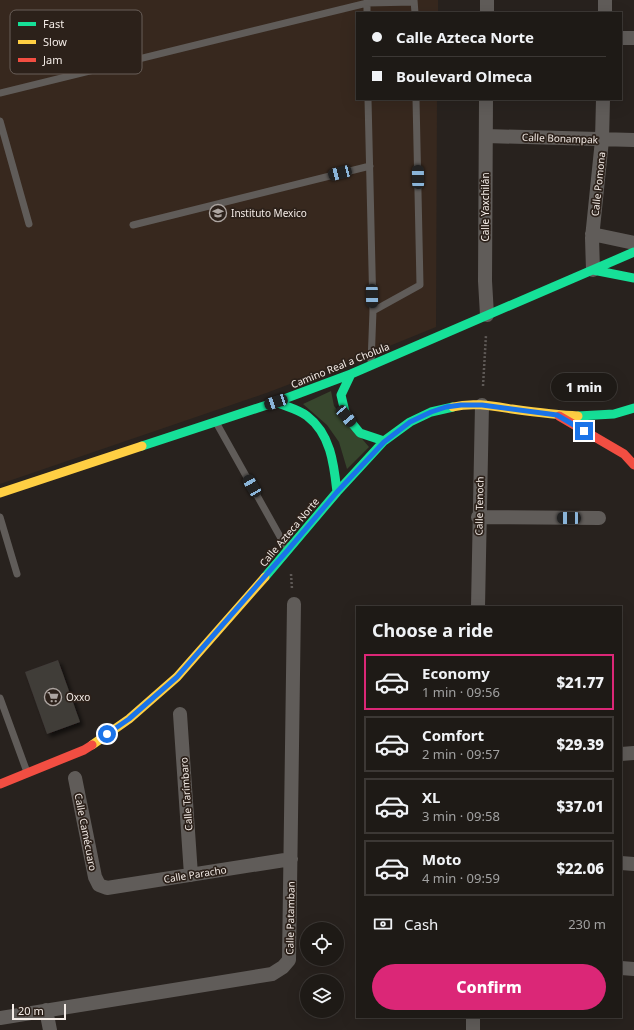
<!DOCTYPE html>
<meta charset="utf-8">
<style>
:root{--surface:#1e1a16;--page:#2b2723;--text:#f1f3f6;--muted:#a1a1a1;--line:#3c3835;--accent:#db2777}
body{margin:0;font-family:"Noto Sans",sans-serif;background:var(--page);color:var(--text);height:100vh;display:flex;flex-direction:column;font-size:15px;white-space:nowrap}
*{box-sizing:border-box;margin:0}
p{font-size:13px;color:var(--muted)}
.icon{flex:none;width:22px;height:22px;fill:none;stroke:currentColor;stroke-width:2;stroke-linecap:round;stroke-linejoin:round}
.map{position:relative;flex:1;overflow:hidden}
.drawer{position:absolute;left:356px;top:606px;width:266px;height:412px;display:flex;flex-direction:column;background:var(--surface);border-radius:0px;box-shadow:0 4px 16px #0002,0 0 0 1px var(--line)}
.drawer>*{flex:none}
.banner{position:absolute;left:356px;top:12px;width:266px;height:88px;border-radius:0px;box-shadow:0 4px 16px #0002,0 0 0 1px var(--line);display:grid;align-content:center;height:88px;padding:0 16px;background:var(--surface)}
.fabs{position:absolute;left:300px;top:922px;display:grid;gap:8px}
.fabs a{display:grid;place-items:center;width:44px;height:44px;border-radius:50%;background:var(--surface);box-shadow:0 4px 16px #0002,0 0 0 1px var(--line);font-size:20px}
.scale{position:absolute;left:12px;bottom:10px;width:54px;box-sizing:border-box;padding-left:4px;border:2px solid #f4ece7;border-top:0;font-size:11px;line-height:14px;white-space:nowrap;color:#f4ece7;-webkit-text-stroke:3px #2c211a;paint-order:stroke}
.end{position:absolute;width:18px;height:18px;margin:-9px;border:5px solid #1a73e8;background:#fff;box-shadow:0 0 0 2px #fff}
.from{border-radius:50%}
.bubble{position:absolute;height:28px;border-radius:14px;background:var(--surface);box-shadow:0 4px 16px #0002,0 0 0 1px var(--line);font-size:13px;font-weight:800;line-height:28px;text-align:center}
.car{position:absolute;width:12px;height:24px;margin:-12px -6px;border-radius:5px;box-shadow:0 0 3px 1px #0007;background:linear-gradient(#222 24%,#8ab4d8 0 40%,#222 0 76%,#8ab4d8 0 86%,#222 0)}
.banner b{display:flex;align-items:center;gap:14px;height:38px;font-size:15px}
.banner b+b{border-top:1px solid var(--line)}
.banner i{width:10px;height:10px;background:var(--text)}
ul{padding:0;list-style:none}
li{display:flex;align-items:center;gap:12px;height:56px;margin:0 8px 6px;padding:0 8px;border:2px solid var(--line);border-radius:0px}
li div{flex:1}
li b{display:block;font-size:15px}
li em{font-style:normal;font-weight:800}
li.active{border-color:var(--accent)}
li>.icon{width:36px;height:36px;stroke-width:1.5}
h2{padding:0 16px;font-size:18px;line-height:48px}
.pay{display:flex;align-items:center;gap:10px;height:44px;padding:0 16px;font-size:15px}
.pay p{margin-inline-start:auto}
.primary-button{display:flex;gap:8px;margin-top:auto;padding:8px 16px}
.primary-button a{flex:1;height:46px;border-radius:24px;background:var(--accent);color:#fff;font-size:16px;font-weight:800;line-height:46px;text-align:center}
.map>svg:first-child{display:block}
.built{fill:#37281e}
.green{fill:#37462d}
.building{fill:#413c39;filter:url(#shadow)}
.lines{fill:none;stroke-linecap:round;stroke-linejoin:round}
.path{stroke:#5e5956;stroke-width:2.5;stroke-dasharray:2 2;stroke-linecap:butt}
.lane{stroke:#605c59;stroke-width:7}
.street{stroke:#605c59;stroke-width:14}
.fast{stroke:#16e098;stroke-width:9}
.slow{stroke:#ffcf43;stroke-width:9}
.jam{stroke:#f24e42;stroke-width:9}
.route{stroke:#1a73e8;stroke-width:5}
.labels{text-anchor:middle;stroke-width:3.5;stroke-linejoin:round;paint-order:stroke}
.street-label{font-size:10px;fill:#f4ece7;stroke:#2c211a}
.poi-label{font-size:10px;fill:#f4ece7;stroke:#2c211a;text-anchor:start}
.key{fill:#2c211a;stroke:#685e58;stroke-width:1}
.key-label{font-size:11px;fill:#f4ece7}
</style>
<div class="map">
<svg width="634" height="1030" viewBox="0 0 634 1030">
<defs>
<filter id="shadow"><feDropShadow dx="3.5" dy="3.5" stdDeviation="2" flood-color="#0009"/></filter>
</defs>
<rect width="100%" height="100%" fill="#28221e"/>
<path class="built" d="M 0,0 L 438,0 L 438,13 L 357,13 L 357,99 L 437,99 L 436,327 L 377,351 L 269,392 L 0,484 Z"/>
<path class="green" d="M 331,391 L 334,406 L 369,447 L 347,469 L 339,442 L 327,425 L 303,404 Z"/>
<path class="building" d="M 58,660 L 80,722 L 47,734 L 25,672 Z"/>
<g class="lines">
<path class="path" d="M 483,386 L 486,335
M 291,574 L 292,589"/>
<path class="lane" d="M 367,0 L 367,13
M 414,0 L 415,13
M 0,93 L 367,3 L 414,2
M 368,99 L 373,311 L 371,363
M 0,121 L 29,224
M 133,225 L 370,166
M 373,311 L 420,285 L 416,99
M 217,424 L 287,549
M 0,517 L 17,574
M 0,698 L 27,772"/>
<path class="street" d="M 487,13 L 487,0
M 605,13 L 605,0
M 621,38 L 634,38
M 486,99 L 485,281 L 487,315
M 486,136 L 634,140
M 592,234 L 634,243
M 593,270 L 592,238 L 602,140 L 603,99
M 478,517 L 599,518
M 478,607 L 482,405
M 180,714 L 191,875
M 621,754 L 634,753
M 75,778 L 95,877 L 99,885 L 107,888 L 291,859
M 621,863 L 634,864
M 621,968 L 634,969
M 46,1010 L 50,1030
M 0,1018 L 272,974 L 283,967 L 289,960 L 294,604
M 473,1030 L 473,1017"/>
<path class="fast" d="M 593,270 L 634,278
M 351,374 L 341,395 L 346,416 L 360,433 L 384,441
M 276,402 C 286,407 298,409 307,416 C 331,434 334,465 337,492
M 578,416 L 614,414 L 634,408
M 142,446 L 276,402 L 351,374 L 634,252
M 265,577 L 337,492 L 384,441 L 410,422 L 431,412 L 453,407"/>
<path class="slow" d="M 453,407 C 472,402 493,406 512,409 C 534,412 556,415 578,416
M 0,493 L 142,446
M 92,745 L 129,719 L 177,677 L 265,577"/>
<path class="jam" d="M 559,416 L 624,454 L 634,465
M 0,784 L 84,750 L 92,745"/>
</g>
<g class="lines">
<path class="route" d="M 107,734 L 129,719 L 177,677 L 288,550 L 337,492 L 384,442 L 410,422 L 431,412 L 446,407 L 461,405 L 482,405 L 557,415 L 584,431"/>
</g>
<defs>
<g id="school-ring" transform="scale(0.9)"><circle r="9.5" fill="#2c211a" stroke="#ada5a1" stroke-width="1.5"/><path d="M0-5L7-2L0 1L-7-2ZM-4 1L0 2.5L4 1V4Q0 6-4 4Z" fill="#ada5a1"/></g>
<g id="supermarket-ring" transform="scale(0.9)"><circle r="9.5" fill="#2c211a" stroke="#ada5a1" stroke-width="1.5"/><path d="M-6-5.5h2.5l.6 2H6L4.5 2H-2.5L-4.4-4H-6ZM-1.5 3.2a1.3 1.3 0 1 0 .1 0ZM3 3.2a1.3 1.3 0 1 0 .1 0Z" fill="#ada5a1"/></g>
</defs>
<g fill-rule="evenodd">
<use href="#school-ring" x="218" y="213"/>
<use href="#supermarket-ring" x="53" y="697"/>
</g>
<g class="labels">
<g class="street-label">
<text transform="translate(560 138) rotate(2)" y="4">Calle Bonampak</text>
<text transform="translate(598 184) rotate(-84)" y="4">Calle Pomona</text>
<text transform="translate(485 207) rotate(-90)" y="4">Calle Yaxchilán</text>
<text transform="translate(340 365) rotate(-22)" y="4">Camino Real a Cholula</text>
<text transform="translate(479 506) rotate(-89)" y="4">Calle Tenoch</text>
<text transform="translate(289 532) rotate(-50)" y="4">Calle Azteca Norte</text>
<text transform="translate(186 794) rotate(-94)" y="4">Calle Tarímbaro</text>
<text transform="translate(86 832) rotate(79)" y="4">Calle Camécuaro</text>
<text transform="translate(195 874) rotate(-9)" y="4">Calle Paracho</text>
<text transform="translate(290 918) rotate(-89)" y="4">Calle Patamban</text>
</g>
<g class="poi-label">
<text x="231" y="217">Instituto Mexico</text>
<text x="66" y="701">Oxxo</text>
</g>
</g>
<rect x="10" y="10" width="132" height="64" rx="6" class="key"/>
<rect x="18" y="22" width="18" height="4" fill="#16e098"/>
<rect x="18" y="40" width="18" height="4" fill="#ffcf43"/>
<rect x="18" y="58" width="18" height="4" fill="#f24e42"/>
<g class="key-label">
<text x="43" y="28">Fast</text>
<text x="43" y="46">Slow</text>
<text x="43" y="64">Jam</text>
</g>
</svg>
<div class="fabs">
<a><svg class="icon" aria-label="locate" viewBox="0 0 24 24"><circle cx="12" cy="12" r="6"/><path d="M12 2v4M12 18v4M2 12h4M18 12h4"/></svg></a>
<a><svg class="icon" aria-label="layers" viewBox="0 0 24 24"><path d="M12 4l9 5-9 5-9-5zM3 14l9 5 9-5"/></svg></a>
</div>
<div class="scale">20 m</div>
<i class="end from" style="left:107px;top:734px"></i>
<i class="end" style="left:584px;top:431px"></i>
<div class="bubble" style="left:551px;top:373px;width:66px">1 min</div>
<i class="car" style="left:340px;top:173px;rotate:256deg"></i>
<i class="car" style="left:418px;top:177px;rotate:359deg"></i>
<i class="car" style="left:372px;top:296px;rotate:179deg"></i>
<i class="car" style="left:276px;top:402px;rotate:252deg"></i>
<i class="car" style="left:346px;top:416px;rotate:140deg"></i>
<i class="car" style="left:252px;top:486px;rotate:330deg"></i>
<i class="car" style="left:569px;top:518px;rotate:271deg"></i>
<div class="banner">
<b><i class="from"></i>Calle Azteca Norte</b>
<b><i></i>Boulevard Olmeca</b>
</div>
<section class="drawer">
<h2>Choose a ride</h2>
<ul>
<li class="active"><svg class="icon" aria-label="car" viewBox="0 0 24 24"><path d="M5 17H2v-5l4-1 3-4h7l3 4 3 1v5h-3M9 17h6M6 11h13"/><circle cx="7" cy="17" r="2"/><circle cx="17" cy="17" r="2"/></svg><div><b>Economy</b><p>1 min · 09:56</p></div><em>$21.77</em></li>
<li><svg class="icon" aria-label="car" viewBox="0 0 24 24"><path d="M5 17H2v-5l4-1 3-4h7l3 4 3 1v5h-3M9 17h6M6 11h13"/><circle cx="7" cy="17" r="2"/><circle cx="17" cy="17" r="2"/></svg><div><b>Comfort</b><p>2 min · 09:57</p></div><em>$29.39</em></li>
<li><svg class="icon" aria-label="car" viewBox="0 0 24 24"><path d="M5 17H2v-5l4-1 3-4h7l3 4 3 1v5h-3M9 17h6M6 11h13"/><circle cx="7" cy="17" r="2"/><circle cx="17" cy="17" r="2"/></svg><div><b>XL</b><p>3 min · 09:58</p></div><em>$37.01</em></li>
<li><svg class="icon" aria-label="car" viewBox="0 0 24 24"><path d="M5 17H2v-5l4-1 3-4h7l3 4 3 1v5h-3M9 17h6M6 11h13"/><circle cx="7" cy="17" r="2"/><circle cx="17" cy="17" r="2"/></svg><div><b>Moto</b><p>4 min · 09:59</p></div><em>$22.06</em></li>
</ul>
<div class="pay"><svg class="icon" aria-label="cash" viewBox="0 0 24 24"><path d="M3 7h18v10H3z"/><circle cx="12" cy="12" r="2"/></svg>Cash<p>230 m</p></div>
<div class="primary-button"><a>Confirm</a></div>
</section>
</div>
